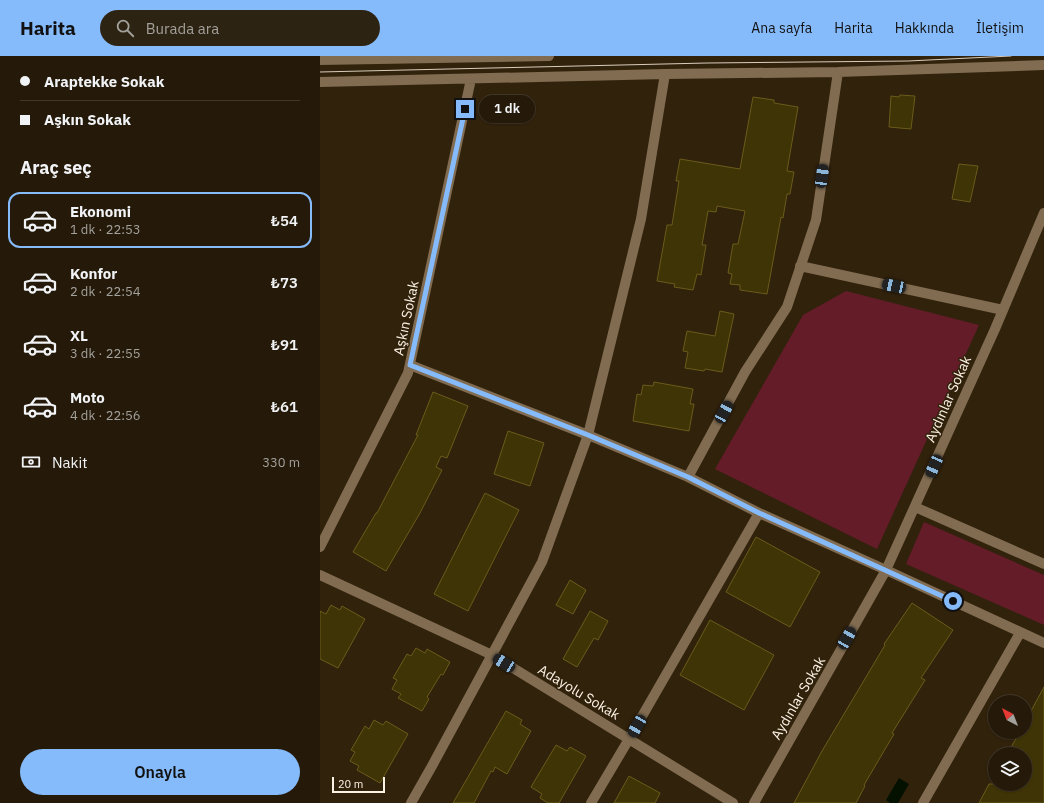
<!DOCTYPE html>
<html lang="tr">
<meta charset="utf-8">
<style>
:root{--surface:#251a09;--page:#2d2312;--text:#f1f3f6;--muted:#a3a19c;--line:#42382a;--accent:#86bbfb}
body{margin:0;font-family:"IBM Plex Sans",sans-serif;background:var(--page);color:var(--text);height:100vh;display:flex;flex-direction:column;font-size:15px;white-space:nowrap}
*{box-sizing:border-box;margin:0}
p{font-size:13px;color:var(--muted)}
.icon{flex:none;width:22px;height:22px;fill:none;stroke:currentColor;stroke-width:2;stroke-linecap:round;stroke-linejoin:round}
.map{position:relative;flex:1;overflow:hidden}
.drawer{display:flex;flex-direction:column;background:var(--surface);width:320px}
.drawer>*{flex:none}
.top-card{display:grid;align-content:center;height:88px;padding:0 20px;background:var(--surface)}
.needle{width:26px;rotate:318deg}
.fabs{position:absolute;left:668px;top:639px;display:grid;gap:8px}
.fabs a{display:grid;place-items:center;width:44px;height:44px;border-radius:50%;background:var(--surface);box-shadow:0 1px 3px #0004,0 0 0 1px var(--line);font-size:20px}
.scale{position:absolute;left:12px;bottom:10px;width:53px;box-sizing:border-box;padding-left:4px;border:2px solid #fdf3e5;border-top:0;font-size:11px;line-height:14px;white-space:nowrap;color:#fdf3e5;-webkit-text-stroke:3px #31220c;paint-order:stroke}
.end{position:absolute;width:18px;height:18px;margin:-9px;border:5px solid #86bbfb;background:#111;box-shadow:0 0 0 2px #111}
.from{border-radius:50%}
.bubble{position:absolute;height:28px;border-radius:14px;background:var(--surface);box-shadow:0 1px 3px #0004,0 0 0 1px var(--line);font-size:13px;font-weight:600;line-height:28px;text-align:center}
.car{position:absolute;width:12px;height:24px;margin:-12px -6px;border-radius:5px;box-shadow:0 0 3px 1px #0007;background:linear-gradient(#222 24%,#8ab4d8 0 40%,#222 0 76%,#8ab4d8 0 86%,#222 0)}
.top-card b{display:flex;align-items:center;gap:14px;height:38px;font-size:15px}
.top-card b+b{border-top:1px solid var(--line)}
.top-card i{width:10px;height:10px;background:var(--text)}
ul{padding:0;list-style:none}
li{display:flex;align-items:center;gap:12px;height:56px;margin:0 8px 6px;padding:0 12px;border:2px solid transparent;border-radius:12px}
li div{flex:1}
li b{display:block;font-size:15px}
li em{font-style:normal;font-weight:600}
li.on{border-color:var(--accent)}
li>.icon{width:36px;height:36px;stroke-width:1.5}
h2{padding:0 20px;font-size:18px;line-height:48px}
.pay{display:flex;align-items:center;gap:10px;height:44px;padding:0 20px;font-size:15px}
.pay p{margin-inline-start:auto}
.primary-button{display:flex;gap:8px;margin-top:auto;padding:8px 20px}
.primary-button a{flex:1;height:46px;border-radius:24px;background:var(--accent);color:#111;font-size:16px;font-weight:600;line-height:46px;text-align:center}
header{display:flex;align-items:center;gap:24px;box-sizing:border-box;height:56px;padding:0 20px;background:var(--accent);color:#111}
header strong{font-size:19px}
nav{display:flex;gap:22px;margin-inline-start:auto;font-size:14px}
.search{width:280px;height:36px;background:var(--page);display:flex;align-items:center;gap:10px;box-sizing:border-box;padding:0 14px;border-radius:22px;color:var(--muted);font-size:15px}
main{display:flex;flex:1;min-height:0}
.map>svg:first-child{display:block}
.green{fill:#631c28}
.water{fill:#051100}
.building{fill:#3f3405;stroke:#6b5b1b}
.lines{fill:none;stroke-linecap:round;stroke-linejoin:round}
.minor{stroke:#816c51;stroke-width:10}
.tram{stroke:#d8cdbd;stroke-width:1}
.route{stroke:#86bbfb;stroke-width:5}
.labels{text-anchor:middle;stroke-width:3;stroke-linejoin:round;paint-order:stroke}
.street-label{font-size:14px;fill:#fdf3e5;stroke:#31220c}
</style>
<header>
<strong>Harita</strong>
<div class="search"><svg class="icon" aria-label="search" viewBox="0 0 24 24"><circle cx="10" cy="10" r="6"/><path d="M15 15l6 6"/></svg>Burada ara</div>
<nav><a>Ana sayfa</a><a>Harita</a><a>Hakkında</a><a>İletişim</a></nav>
</header>
<main>
<section class="drawer">
<div class="top-card">
<b><i class="from"></i>Araptekke Sokak</b>
<b><i></i>Aşkın Sokak</b>
</div>
<h2>Araç seç</h2>
<ul>
<li class="on"><svg class="icon" aria-label="car" viewBox="0 0 24 24"><path d="M5 17H2v-5l4-1 3-4h7l3 4 3 1v5h-3M9 17h6M6 11h13"/><circle cx="7" cy="17" r="2"/><circle cx="17" cy="17" r="2"/></svg><div><b>Ekonomi</b><p>1 dk · 22:53</p></div><em>₺54</em></li>
<li><svg class="icon" aria-label="car" viewBox="0 0 24 24"><path d="M5 17H2v-5l4-1 3-4h7l3 4 3 1v5h-3M9 17h6M6 11h13"/><circle cx="7" cy="17" r="2"/><circle cx="17" cy="17" r="2"/></svg><div><b>Konfor</b><p>2 dk · 22:54</p></div><em>₺73</em></li>
<li><svg class="icon" aria-label="car" viewBox="0 0 24 24"><path d="M5 17H2v-5l4-1 3-4h7l3 4 3 1v5h-3M9 17h6M6 11h13"/><circle cx="7" cy="17" r="2"/><circle cx="17" cy="17" r="2"/></svg><div><b>XL</b><p>3 dk · 22:55</p></div><em>₺91</em></li>
<li><svg class="icon" aria-label="car" viewBox="0 0 24 24"><path d="M5 17H2v-5l4-1 3-4h7l3 4 3 1v5h-3M9 17h6M6 11h13"/><circle cx="7" cy="17" r="2"/><circle cx="17" cy="17" r="2"/></svg><div><b>Moto</b><p>4 dk · 22:56</p></div><em>₺61</em></li>
</ul>
<div class="pay"><svg class="icon" aria-label="cash" viewBox="0 0 24 24"><path d="M3 7h18v10H3z"/><circle cx="12" cy="12" r="2"/></svg>Nakit<p>330 m</p></div>
<div class="primary-button"><a>Onayla</a></div>
</section>
<div class="map">
<svg width="724" height="747" viewBox="0 0 724 747">
<rect width="100%" height="100%" fill="#31220c"/>
<path class="green" d="M 526,235 L 659,269 L 557,493 L 395,413 L 483,259 Z
M 604,466 L 724,519 L 724,569 L 586,508 Z"/>
<path class="water" d="M 579,722 L 589,728 L 578,747 L 570,747 L 566,744 Z"/>
<path class="building" d="M 580,39 L 595,40 L 591,73 L 569,71 L 571,40 L 579,41 Z
M 433,41 L 454,44 L 454,47 L 478,51 L 467,115 L 474,116 L 470,138 L 467,138 L 463,162 L 461,161 L 447,238 L 420,234 L 420,229 L 410,228 L 412,218 L 408,217 L 413,188 L 418,188 L 425,155 L 397,150 L 396,156 L 388,155 L 382,189 L 386,189 L 381,219 L 377,218 L 373,234 L 354,231 L 355,228 L 337,225 L 347,169 L 352,169 L 359,125 L 356,125 L 360,103 L 420,113 Z
M 639,108 L 658,110 L 650,146 L 632,143 Z
M 400,255 L 414,258 L 402,316 L 385,313 L 384,315 L 365,312 L 368,296 L 363,295 L 367,275 L 395,280 Z
M 334,326 L 373,333 L 370,348 L 374,348 L 369,375 L 313,365 L 317,338 L 321,339 L 323,329 L 333,330 Z
M 113,336 L 148,350 L 127,402 L 121,400 L 116,411 L 122,414 L 100,457 L 66,515 L 33,496 L 56,457 L 57,457 L 98,379 L 96,379 Z
M 188,375 L 224,387 L 210,430 L 174,418 Z
M 165,437 L 199,454 L 148,555 L 114,538 Z
M 436,481 L 500,516 L 470,571 L 406,536 Z
M 250,524 L 266,534 L 253,558 L 236,549 Z
M 592,547 L 633,574 L 601,622 L 605,624 L 572,677 L 574,678 L 544,729 L 545,730 L 536,747 L 474,747 L 502,695 L 565,589 L 564,588 Z
M 11,549 L 20,554 L 22,550 L 45,563 L 18,612 L 0,603 L 0,555 L 6,558 Z
M 270,555 L 288,565 L 278,584 L 274,582 L 257,611 L 243,603 Z
M 390,564 L 454,599 L 424,654 L 360,619 Z
M 96,592 L 105,597 L 107,593 L 130,606 L 123,619 L 121,618 L 107,641 L 109,643 L 102,655 L 78,642 L 81,638 L 72,633 L 77,624 L 73,622 L 87,598 L 91,600 Z
M 724,631 L 724,747 L 659,747 L 669,728 L 705,728 L 705,698 L 687,698 L 700,676 L 705,676 L 705,666 Z
M 186,655 L 202,664 L 200,668 L 211,675 L 187,718 L 175,711 L 173,716 L 171,715 L 154,747 L 133,747 Z
M 54,664 L 63,669 L 66,665 L 88,678 L 60,727 L 37,714 L 39,710 L 30,705 L 35,696 L 31,694 L 45,670 L 49,673 Z
M 236,689 L 247,695 L 250,691 L 266,700 L 239,747 L 228,747 L 220,742 L 222,738 L 211,731 Z
M 309,720 L 340,737 L 335,747 L 294,747 Z"/>
<g class="lines">
<path class="minor" d="M 0,4 L 229,0
M 0,26 L 345,18 L 518,16 L 724,9
M 480,210 L 683,254
M 90,309 L 268,379 L 368,421 L 439,457 L 566,514 L 724,587
M 368,421 L 425,316 L 467,251 L 496,164 L 518,16
M 595,451 L 724,508
M 0,491 L 88,317 L 151,23
M 0,519 L 172,599 L 413,747
M 91,747 L 112,710 L 222,506 L 268,379 L 321,163 L 345,18
M 271,747 L 309,683 L 439,457
M 434,747 L 566,514 L 675,273 L 724,157
M 603,747 L 700,577"/>
<path class="tram" d="M 0,16 L 387,7 L 588,5 L 691,0"/>
</g>
<g class="lines">
<path class="route" d="M 145,53 L 90,309 L 268,379 L 368,421 L 439,457 L 633,545"/>
</g>
<g class="labels">
<g class="street-label">
<text transform="translate(86 262) rotate(-78)" y="5">Aşkın Sokak</text>
<text transform="translate(628 343) rotate(-66)" y="5">Aydınlar Sokak</text>
<text transform="translate(259 636) rotate(31)" y="5">Adayolu Sokak</text>
<text transform="translate(478 642) rotate(-60)" y="5">Aydınlar Sokak</text>
</g>
</g>
</svg>
<div class="fabs">
<a><svg class="needle" viewBox="-14 -14 28 28"><path d="M0-13l5 13h-10z" fill="#e53935"/><path d="M0 13l5-13h-10z" fill="#a3a19c"/></svg></a>
<a><svg class="icon" aria-label="layers" viewBox="0 0 24 24"><path d="M12 4l9 5-9 5-9-5zM3 14l9 5 9-5"/></svg></a>
</div>
<div class="scale">20 m</div>
<i class="end from" style="left:633px;top:545px"></i>
<i class="end" style="left:145px;top:53px"></i>
<div class="bubble" style="left:159px;top:39px;width:56px">1 dk</div>
<i class="car" style="left:502px;top:120px;rotate:8deg"></i>
<i class="car" style="left:574px;top:230px;rotate:282deg"></i>
<i class="car" style="left:404px;top:356px;rotate:29deg"></i>
<i class="car" style="left:614px;top:410px;rotate:204deg"></i>
<i class="car" style="left:527px;top:582px;rotate:30deg"></i>
<i class="car" style="left:184px;top:607px;rotate:302deg"></i>
<i class="car" style="left:317px;top:670px;rotate:210deg"></i>
</div>
</main>
